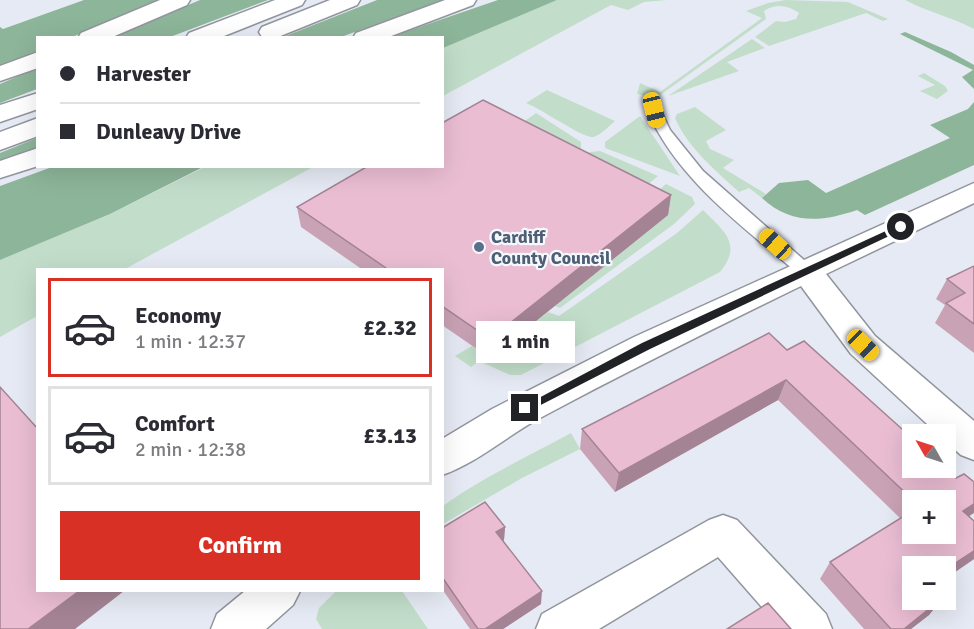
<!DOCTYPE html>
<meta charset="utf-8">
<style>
:root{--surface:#fff;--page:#f7f7f7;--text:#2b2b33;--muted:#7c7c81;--line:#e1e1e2;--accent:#d93025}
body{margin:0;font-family:Signika,sans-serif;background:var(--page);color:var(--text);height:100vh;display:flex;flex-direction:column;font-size:22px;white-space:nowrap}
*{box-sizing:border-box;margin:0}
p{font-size:20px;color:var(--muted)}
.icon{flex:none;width:33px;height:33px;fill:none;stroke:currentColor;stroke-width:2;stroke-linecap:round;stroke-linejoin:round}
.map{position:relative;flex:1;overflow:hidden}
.side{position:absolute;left:36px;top:268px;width:408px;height:324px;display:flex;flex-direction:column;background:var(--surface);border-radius:0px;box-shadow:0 6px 24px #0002}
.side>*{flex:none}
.hud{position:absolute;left:36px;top:36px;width:408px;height:132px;border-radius:0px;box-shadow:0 6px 24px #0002;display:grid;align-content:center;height:132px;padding:0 24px;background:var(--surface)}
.needle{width:39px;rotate:309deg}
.tools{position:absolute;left:902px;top:424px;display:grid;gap:12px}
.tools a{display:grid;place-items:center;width:54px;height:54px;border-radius:0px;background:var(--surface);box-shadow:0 6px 24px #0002;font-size:30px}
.end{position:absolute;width:27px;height:27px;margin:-14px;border:8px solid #212226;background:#fff;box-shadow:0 0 0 3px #fff}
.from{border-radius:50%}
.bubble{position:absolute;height:42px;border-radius:0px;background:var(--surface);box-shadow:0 6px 24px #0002;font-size:20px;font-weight:800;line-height:42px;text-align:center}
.car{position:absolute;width:18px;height:36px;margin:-18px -9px;border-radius:8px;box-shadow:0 0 4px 2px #0007;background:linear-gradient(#f5c518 24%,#345 0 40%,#f5c518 0 76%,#345 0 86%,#f5c518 0)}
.hud b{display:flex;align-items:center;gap:21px;height:57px;font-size:22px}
.hud b+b{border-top:2px solid var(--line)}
.hud i{width:15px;height:15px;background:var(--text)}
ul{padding:10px 0 0;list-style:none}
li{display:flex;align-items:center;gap:18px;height:99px;margin:0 12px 9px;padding:0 12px;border:3px solid var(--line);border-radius:0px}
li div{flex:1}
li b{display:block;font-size:22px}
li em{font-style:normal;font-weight:800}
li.current{border-color:var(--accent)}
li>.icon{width:54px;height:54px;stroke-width:1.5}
.cta{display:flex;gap:12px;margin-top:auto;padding:12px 24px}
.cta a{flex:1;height:69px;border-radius:0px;background:var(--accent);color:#fff;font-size:24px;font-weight:800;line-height:69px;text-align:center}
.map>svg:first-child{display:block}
.green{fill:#c2deca}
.forest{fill:#8db599}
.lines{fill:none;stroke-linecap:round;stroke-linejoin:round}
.service-casing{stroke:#91959d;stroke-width:3}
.minor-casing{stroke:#91959d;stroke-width:3}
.primary-casing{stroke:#91959d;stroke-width:3}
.service{fill:#fff;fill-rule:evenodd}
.minor{fill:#fff;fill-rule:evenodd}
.primary{fill:#fff;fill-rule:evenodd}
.wall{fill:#c9a3b5;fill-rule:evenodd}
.shaded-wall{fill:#a48494}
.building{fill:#eabdd3;stroke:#a48494;stroke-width:1.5}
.route{fill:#212226}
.service-dot{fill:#5c6f8a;stroke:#f5f8fd;stroke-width:2}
.labels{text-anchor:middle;stroke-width:4.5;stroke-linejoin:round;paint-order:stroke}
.service-label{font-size:18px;font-weight:bold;fill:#4e5e75;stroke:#f5f8fd;text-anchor:start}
</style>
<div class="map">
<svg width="974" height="629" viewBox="0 0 974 629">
<rect width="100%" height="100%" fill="#e6eaf4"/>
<path class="green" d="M 557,0 L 667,0 L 644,2 L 628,10 L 611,5 L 443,96 L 442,48 Z
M 786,0 L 848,2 L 888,19 L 883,21 L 866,13 L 769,46 L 755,37 L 776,21 L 785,22 L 796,19 L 799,13 C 788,5 775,3 764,11 L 766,19 L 656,98 L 637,94 L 640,83 L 660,92 L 762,18 L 746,11 L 768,3 Z
M 905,0 L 974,0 L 974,29 C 951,17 928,12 905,0 Z
M 752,39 L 765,48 L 727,62 L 739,71 L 668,96 Z
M 924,73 L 945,86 L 948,91 L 937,99 L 920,91 L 935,85 L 918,76 Z
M 547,90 L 615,121 C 609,126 600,136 593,137 C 584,139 540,108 526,103 Z
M 695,107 L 726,130 L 706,141 L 710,149 L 734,160 L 723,168 L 766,194 L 762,198 L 749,188 L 739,192 C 716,171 688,148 675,118 L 677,114 Z
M 536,113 L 581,142 L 581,148 L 562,161 L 508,133 Z
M 640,116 L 680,176 L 605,148 L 605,142 Z
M 600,151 L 658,176 L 633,197 L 571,166 L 590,152 Z
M 205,167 L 313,167 L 123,270 L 38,270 L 37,316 L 0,337 L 0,260 L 110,214 Z
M 666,184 L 692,197 L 695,204 L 674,224 L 560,308 L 555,306 L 644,203 Z
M 703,210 C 724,231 743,244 720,272 L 521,375 L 510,375 L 479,361 L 471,367 L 455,356 L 472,346 L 490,358 L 548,312 L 559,316 L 677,233 Z
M 571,433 L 580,449 L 522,478 L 443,524 L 443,506 C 483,477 527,457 571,433 Z
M 336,591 L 402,591 L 428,629 L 322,629 L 316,619 L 319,608 Z"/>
<path class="forest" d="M 84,0 L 163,0 L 72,37 L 38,38 L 37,52 L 0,67 L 0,27 L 3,29 Z
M 200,0 L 268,0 L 170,37 L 110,38 Z
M 377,0 L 443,0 L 341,37 L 283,37 Z
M 498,0 L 557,0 L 443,48 L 442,38 L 390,37 Z
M 905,32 L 951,52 L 974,65 L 974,89 L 962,77 L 973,70 L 900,34 Z
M 37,68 L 37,89 L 0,103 L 0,84 Z
M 974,102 L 974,165 L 865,215 L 857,210 C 822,222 791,225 762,198 L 779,183 L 808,180 L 826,193 L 950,138 L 930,125 L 968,109 Z
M 37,138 L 37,149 L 0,163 L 0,153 Z
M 52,167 L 52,166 L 203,167 L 110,214 L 0,260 L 0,186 Z"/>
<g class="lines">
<g class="service-casing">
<path id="service" d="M 654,106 L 659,107 L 670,130 L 703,171 L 813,268 L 816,272 L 813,276 L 801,276 C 745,228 677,180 647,110 Z"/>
</g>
<g class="minor-casing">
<path id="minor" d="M 974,183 L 974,203 L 826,274 L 875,336 L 974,421 L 974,460 L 961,455 L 945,441 L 945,435 L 939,435 L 851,354 L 801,286 C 713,329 626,372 540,418 C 508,435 477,463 442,475 L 442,439 L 492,409 L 634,337 Z
M 723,515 L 737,520 L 826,614 L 832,629 L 781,629 L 718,557 L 599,629 L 536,629 L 542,614 L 709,520 Z
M 245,591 L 300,591 L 293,605 L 266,629 L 211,629 L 217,614 Z"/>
</g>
<g class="primary-casing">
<path id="primary" d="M 160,0 L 190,0 L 187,5 L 110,38 L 78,38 L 81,33 Z
M 275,0 L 305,0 L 302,5 L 219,38 L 186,38 L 189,33 Z
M 330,0 L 360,0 L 357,5 L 278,37 L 262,37 L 259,32 L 262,27 Z
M 445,0 L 476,0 L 473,5 L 386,38 L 353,38 L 356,33 Z
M 38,52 L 38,68 L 0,81 L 0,66 Z
M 38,93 L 38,109 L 0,122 L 0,105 Z
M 38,118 L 38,136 L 0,150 L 0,132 Z
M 38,148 L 38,166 L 0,178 L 0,161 Z"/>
</g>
<use href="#service" class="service"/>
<use href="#minor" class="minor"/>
<use href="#primary" class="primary"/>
</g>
<path class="wall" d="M 671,195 L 668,215 L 490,358 L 442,325 L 442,270 L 363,270 L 301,227 L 297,207 Z
M 974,266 L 974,353 L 935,323 L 945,305 L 936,299 L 947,279 Z
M 787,350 L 969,516 L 974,559 L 945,579 L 945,567 L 912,600 L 941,600 L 929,615 L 911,629 L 864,629 L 820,579 L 830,562 L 900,518 L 778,400 L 615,492 L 580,449 L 582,429 ZM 912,501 L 945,501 L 912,534 Z
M 505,527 L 504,540 L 503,541 L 541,604 L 503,629 L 470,629 L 442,589 L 442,528 Z"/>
<path class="shaded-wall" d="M 671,195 L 668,215 L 490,358 L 490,339 Z
M 786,380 L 778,400 L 615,492 L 619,473 Z
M 974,504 L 974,513 L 949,529 L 963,511 Z
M 505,527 L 504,540 L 496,546 L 496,532 Z
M 974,551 L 974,559 L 945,579 L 945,570 Z
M 79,591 L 124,591 L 75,629 L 28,629 Z
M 542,591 L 541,604 L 503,629 L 485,629 Z
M 940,600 L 941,600 L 929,615 L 911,629 L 904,629 Z"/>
<path class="building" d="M 483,100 L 671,195 L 490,339 L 442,306 L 442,270 L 389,270 L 297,207 L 368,166 L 442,166 L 442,123 Z
M 974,266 L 974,324 L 946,303 L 965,293 L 947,279 Z
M 769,333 L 787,350 L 804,341 L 912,438 L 912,468 L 945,468 L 956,478 L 964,474 L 974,482 L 974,504 L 963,511 L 974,521 L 974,551 L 945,570 L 945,567 L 912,567 L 912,600 L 940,600 L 904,629 L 891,629 L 830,562 L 912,511 L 912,534 L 945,534 L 945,501 L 914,501 L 786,380 L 619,473 L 582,429 Z
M 0,387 L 38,429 L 38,591 L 79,591 L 28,629 L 0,629 Z
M 485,502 L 505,527 L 496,532 L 542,591 L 485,629 L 478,629 L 442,577 L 442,528 Z
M 768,603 L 791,629 L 727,629 Z"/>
<path class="route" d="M 901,224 L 905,227 L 904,229 L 650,349 L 529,411 L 525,413 L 520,408 L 642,343 Z"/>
<circle class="service-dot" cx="479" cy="247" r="6"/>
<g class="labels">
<g class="service-label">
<text x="491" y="243">Cardiff<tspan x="491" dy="21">County Council</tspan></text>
</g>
</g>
</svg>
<div class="tools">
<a><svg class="needle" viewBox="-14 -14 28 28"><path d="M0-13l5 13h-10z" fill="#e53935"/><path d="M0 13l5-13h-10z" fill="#7c7c81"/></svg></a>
<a>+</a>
<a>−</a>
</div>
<i class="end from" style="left:901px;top:227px"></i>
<i class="end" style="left:525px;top:408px"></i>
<div class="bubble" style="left:476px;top:321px;width:99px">1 min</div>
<i class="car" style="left:654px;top:110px;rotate:166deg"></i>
<i class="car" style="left:775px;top:244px;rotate:312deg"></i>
<i class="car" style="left:863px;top:345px;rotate:134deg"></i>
<div class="hud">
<b><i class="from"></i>Harvester</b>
<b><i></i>Dunleavy Drive</b>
</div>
<section class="side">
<ul>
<li class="current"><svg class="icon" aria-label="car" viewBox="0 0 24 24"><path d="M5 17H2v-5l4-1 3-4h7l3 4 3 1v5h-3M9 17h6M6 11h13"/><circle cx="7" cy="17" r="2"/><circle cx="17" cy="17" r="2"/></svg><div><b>Economy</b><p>1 min · 12:37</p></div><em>£2.32</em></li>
<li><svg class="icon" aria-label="car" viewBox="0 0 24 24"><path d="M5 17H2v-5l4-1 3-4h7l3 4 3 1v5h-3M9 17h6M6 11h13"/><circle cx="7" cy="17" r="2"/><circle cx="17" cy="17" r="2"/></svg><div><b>Comfort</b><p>2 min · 12:38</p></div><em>£3.13</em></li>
</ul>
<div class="cta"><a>Confirm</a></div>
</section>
</div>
